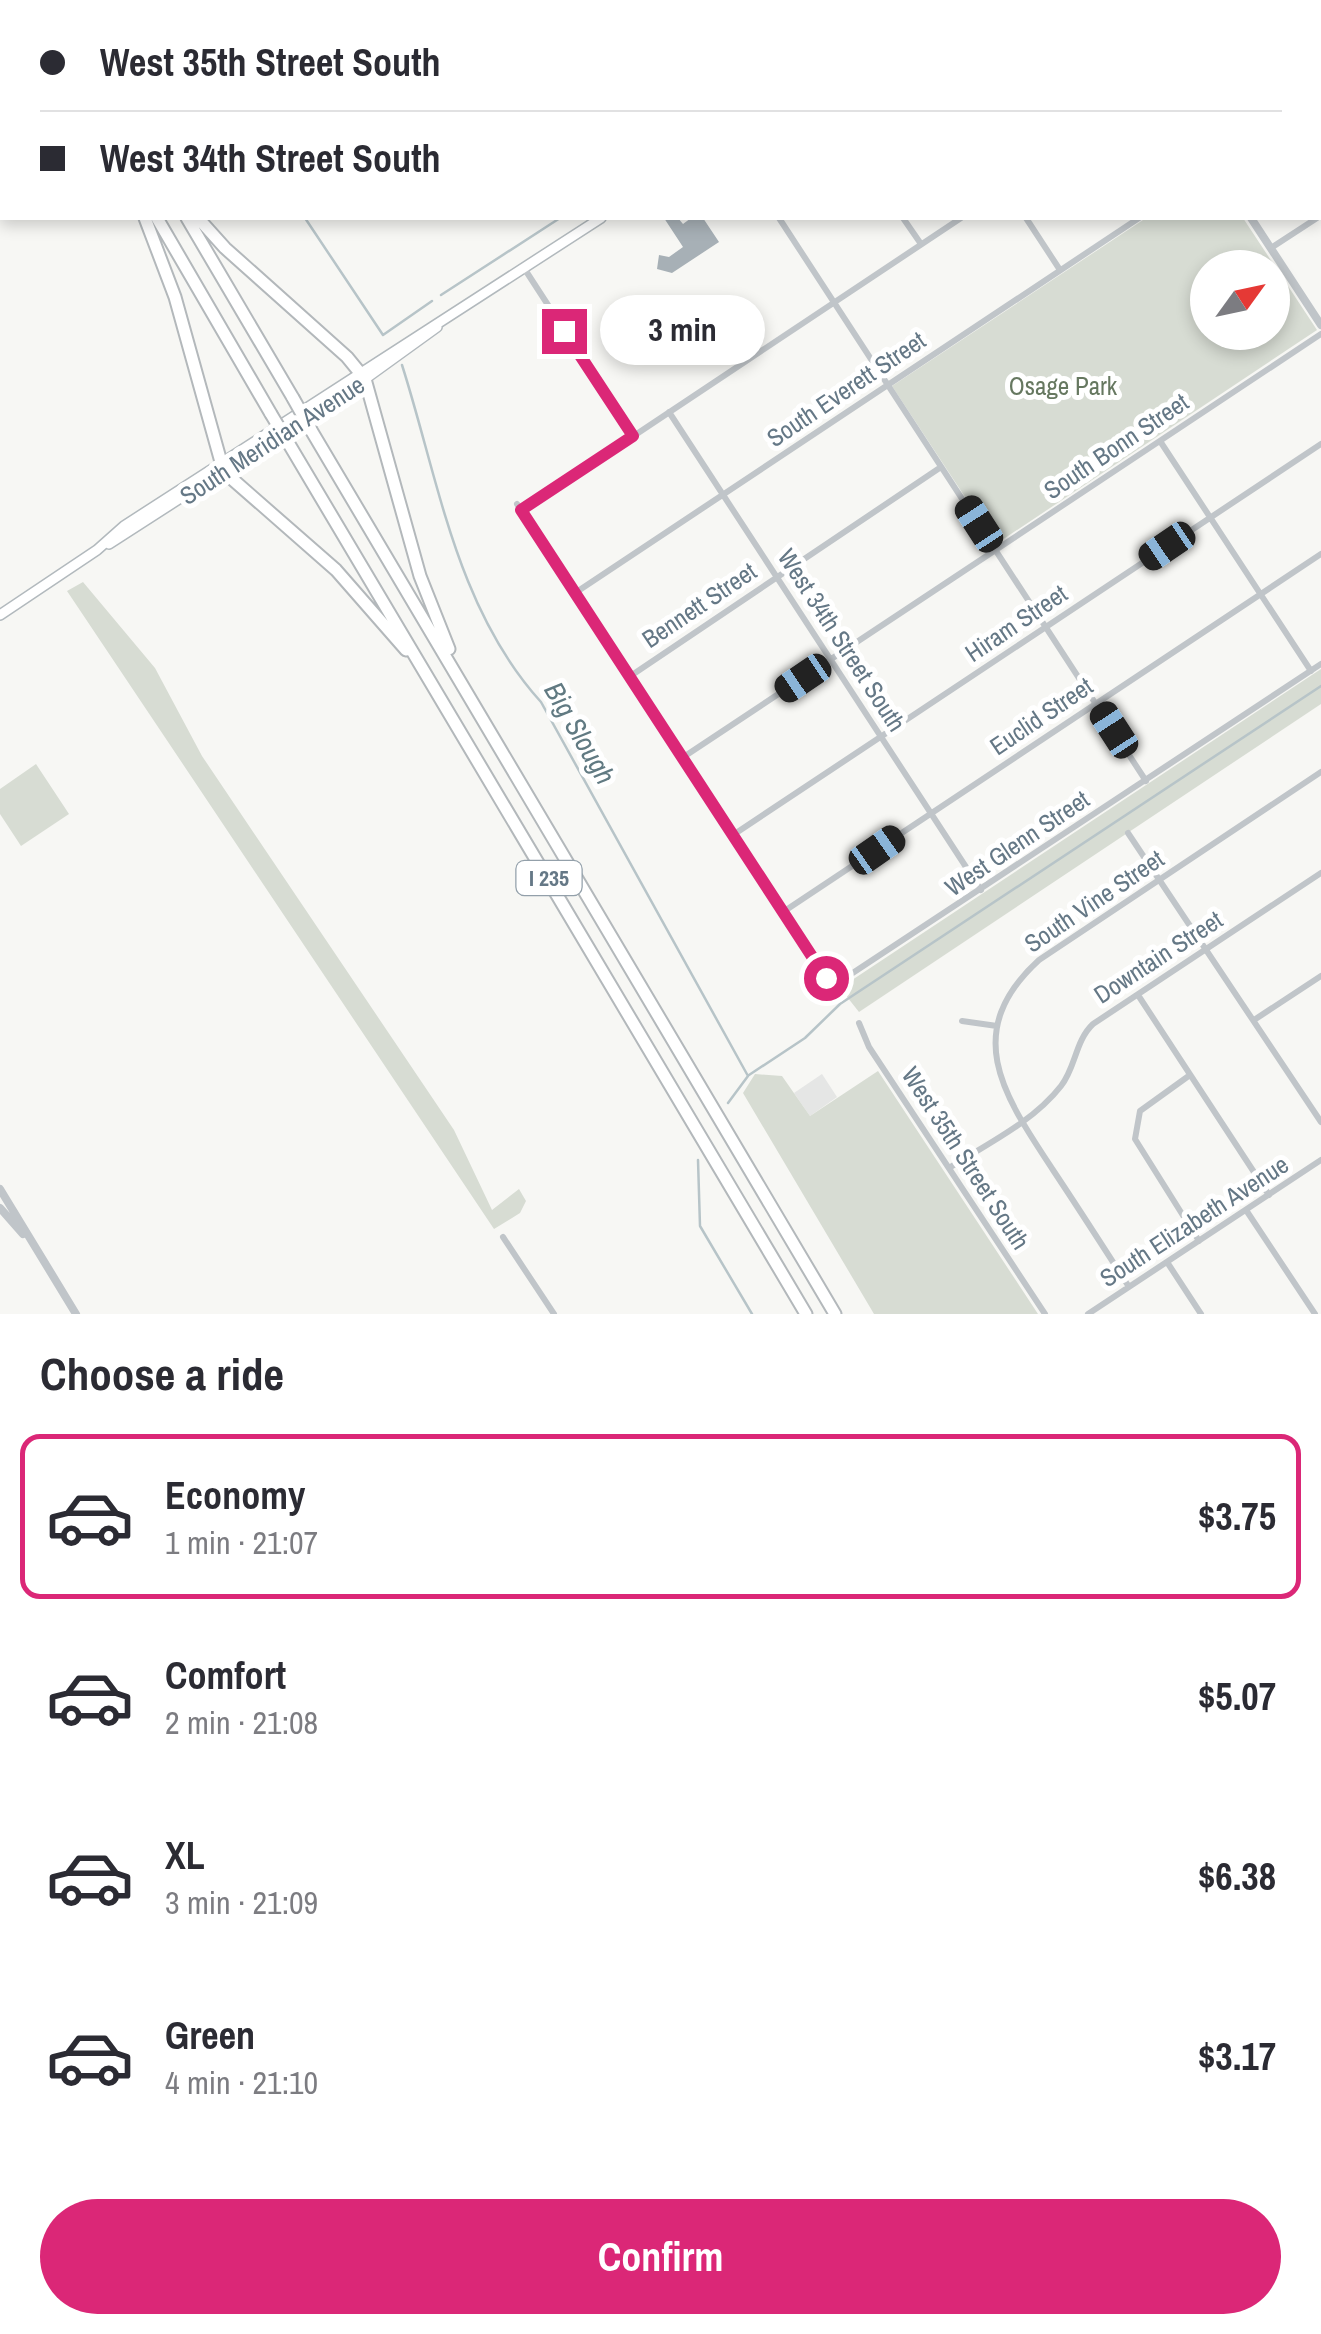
<!DOCTYPE html>
<meta charset="utf-8">
<style>
:root{--surface:#fff;--page:#f2f2f3;--text:#2b2b33;--muted:#7c7c81;--line:#e1e1e2;--accent:#db2777}
body{margin:0;font-family:"Archivo Narrow",sans-serif;background:var(--page);color:var(--text);height:100vh;display:flex;flex-direction:column;font-size:38px;white-space:nowrap}
*{box-sizing:border-box;margin:0}
p{font-size:32px;color:var(--muted)}
.icon{flex:none;width:55px;height:55px;fill:none;stroke:currentColor;stroke-width:2;stroke-linecap:round;stroke-linejoin:round}
.map{position:relative;height:1314px;overflow:hidden}
.drawer{display:flex;flex-direction:column;background:var(--surface);flex:1}
.drawer>*{flex:none}
.hud{position:absolute;left:0px;top:0px;width:1322px;height:220px;box-shadow:0 5px 15px #0003;display:grid;align-content:center;height:220px;padding:0 40px;background:var(--surface)}
.needle{width:65px;rotate:57deg}
.tools{position:absolute;left:1190px;top:250px;display:grid;gap:20px}
.tools a{display:grid;place-items:center;width:100px;height:100px;border-radius:50%;background:var(--surface);box-shadow:0 5px 15px #0003;font-size:50px}
.end{position:absolute;width:45px;height:45px;margin:-22px;border:12px solid #db2777;background:#fff;box-shadow:0 0 0 5px #fff}
.from{border-radius:50%}
.bubble{position:absolute;height:70px;border-radius:35px;background:var(--surface);box-shadow:0 5px 15px #0003;font-size:32px;font-weight:700;line-height:70px;text-align:center}
.car{position:absolute;width:30px;height:60px;margin:-30px -15px;border-radius:12px;box-shadow:0 0 8px 2px #0007;background:linear-gradient(#222 24%,#8ab4d8 0 40%,#222 0 76%,#8ab4d8 0 86%,#222 0)}
.hud b{display:flex;align-items:center;gap:35px;height:95px;font-size:38px}
.hud b+b{border-top:2px solid var(--line)}
.hud i{width:25px;height:25px;background:var(--text)}
ul{padding:0;list-style:none}
li{display:flex;align-items:center;gap:30px;height:165px;margin:0 20px 15px;padding:0 20px;border:5px solid transparent;border-radius:20px}
li div{flex:1}
li b{display:block;font-size:38px}
li em{font-style:normal;font-weight:700}
li.current{border-color:var(--accent)}
li>.icon{width:90px;height:90px;stroke-width:1.5}
h2{padding:0 40px;font-size:45px;line-height:120px}
.primary-button{display:flex;gap:20px;margin-top:auto;padding:20px 40px}
.primary-button a{flex:1;height:115px;border-radius:60px;background:var(--accent);color:#fff;font-size:40px;font-weight:700;line-height:115px;text-align:center}
.map>svg:first-child{display:block}
.built{fill:#e5e6e5}
.green{fill:#d7dcd3;fill-rule:evenodd}
.lines{fill:none;stroke-linecap:round;stroke-linejoin:round}
.stream{stroke:#b7c4c8;stroke-width:2.5}
.building{fill:#a7b0b6}
.secondary-casing{stroke:#b2b9bd;stroke-width:12}
.motorway-casing{stroke:#b3b8bb;stroke-width:15}
.minor{stroke:#c0c5c9;stroke-width:6}
.tertiary{stroke:#c0c5c9;stroke-width:8}
.secondary{stroke:#fff;stroke-width:9}
.motorway{stroke:#fff;stroke-width:11}
.motorway-bridge-casing{stroke:#b3b8bb;stroke-width:15;stroke-linecap:butt}
.motorway-bridge{stroke:#fff;stroke-width:11}
.route{stroke:#db2777;stroke-width:12}
.labels{text-anchor:middle;stroke-width:10;stroke-linejoin:round;paint-order:stroke}
.shield{fill:#fff;stroke:#93a0aa;stroke-width:2.5}
.shield-label{font-size:22px;font-weight:bold;fill:#657886}
.park-label{font-size:25px;fill:#667860;stroke:#fff}
.street-label{font-size:25px;fill:#657886;stroke:#fff}
.water-label{font-size:28px;font-style:italic;fill:#617a82;stroke:#fff}
</style>
<div class="map">
<svg width="1321" height="1314" viewBox="0 0 1321 1314">
<rect width="100%" height="100%" fill="#f7f7f4"/>
<path class="built" d="M 822,1074 L 837,1097 L 810,1116 L 794,1093 Z"/>
<path class="green" d="M 1146,218 L 1243,218 L 1317,330 L 996,544 L 892,386 ZM 1208,268 L 1272,268 L 1272,332 L 1208,332 Z
M 83,582 L 155,668 L 202,756 L 454,1130 L 492,1210 L 519,1189 L 526,1201 L 520,1213 L 494,1229 L 67,591 Z
M 1321,669 L 1321,704 L 859,1012 L 840,988 Z
M 36,764 L 69,814 L 21,846 L 0,814 L 0,789 Z
M 878,1071 L 1038,1314 L 874,1314 L 743,1093 L 755,1074 L 782,1076 L 810,1116 Z"/>
<g class="lines">
<path class="stream" d="M 161,0 L 163,2
M 899,2 L 903,0
M 305,218 L 383,335 L 432,301
M 441,295 L 560,218
M 402,365 C 439,481 456,608 541,702 L 748,1076 L 728,1103
M 749,1075 L 805,1038 L 840,1004 L 1321,686
M 698,1160 L 700,1226 L 752,1314"/>
</g>
<path class="building" d="M 664,218 L 678,218 L 683,224 L 691,218 L 703,218 L 719,242 L 672,273 L 657,269 L 659,255 L 669,257 L 683,247 Z"/>
<g class="lines">
<g class="secondary-casing">
<path id="secondary" d="M 927,2 L 931,0
M 109,544 L 365,379 L 437,327
M 0,615 L 97,550 L 124,526 L 601,218"/>
</g>
<g class="motorway-casing">
<path id="motorway" d="M 28,0 L 29,2
M 58,0 L 59,2
M 145,218 L 175,297 L 221,462 L 231,478 L 336,570 L 406,650
M 157,218 L 271,414
M 187,218 L 293,398
M 198,218 L 225,248 L 347,357 L 365,379 L 420,576 L 449,649
M 311,430 L 835,1314
M 289,444 L 806,1314"/>
</g>
<path class="minor" d="M 637,0 L 638,2
M 752,0 L 754,2
M 1280,2 L 1284,0
M 1320,105 L 1321,104
M 779,218 L 1146,781
M 903,218 L 921,244
M 1026,218 L 1060,270
M 1271,248 L 1317,218
M 524,268 L 633,436
M 669,412 L 981,890
M 1160,441 L 1311,671
M 517,504 L 833,986 L 1321,664
M 521,511 L 961,218
M 575,593 L 1139,218
M 629,677 L 941,467
M 682,758 L 1321,334
M 1128,833 L 1321,1122
M 733,835 L 1321,444
M 783,912 L 1321,554
M 1138,995 L 1269,1195
M 1254,1020 L 1321,976
M 962,1021 L 997,1026
M 859,1023 L 869,1047 L 1045,1314
M 1190,1075 L 1140,1111 L 1135,1139 L 1199,1241
M 949,1168 C 987,1144 1033,1122 1061,1086 C 1076,1067 1075,1041 1093,1024 L 1321,873
M 1246,1210 L 1315,1314
M 503,1237 L 554,1314
M 1167,1262 L 1201,1314
M 1129,1287 C 1104,1248 1079,1209 1053,1170 C 1005,1097 959,1033 1039,960 L 1321,772
M 1088,1314 L 1321,1160"/>
<path class="tertiary" d="M 1108,0 L 1110,2
M 1251,218 L 1321,325
M 0,1189 L 76,1314
M 0,1208 L 23,1234"/>
<use href="#secondary" class="secondary"/>
<use href="#motorway" class="motorway"/>
<g class="motorway-bridge-casing">
<path id="motorway-bridge" d="M 293,398 L 311,430
M 271,414 L 289,444"/>
</g>
<use href="#motorway-bridge" class="motorway-bridge"/>
</g>
<g class="lines">
<path class="route" d="M 564,331 L 633,436 L 521,510 L 826,978"/>
</g>
<g class="labels">
<rect class="shield" x="516.5" y="861" width="65" height="34" rx="8"/>
<g class="shield-label">
<text x="549" y="886">I 235</text>
</g>
<g class="park-label">
<text x="1063" y="395">Osage Park</text>
</g>
<g class="street-label">
<text transform="translate(846 389) rotate(-34)" y="9">South Everett Street</text>
<text transform="translate(272 440) rotate(-33)" y="9">South Meridian Avenue</text>
<text transform="translate(1116 446) rotate(-34)" y="9">South Bonn Street</text>
<text transform="translate(699 605) rotate(-34)" y="9">Bennett Street</text>
<text transform="translate(1016 623) rotate(-34)" y="9">Hiram Street</text>
<text transform="translate(842 640) rotate(57)" y="9">West 34th Street South</text>
<text transform="translate(1041 716) rotate(-34)" y="9">Euclid Street</text>
<text transform="translate(1017 843) rotate(-34)" y="9">West Glenn Street</text>
<text transform="translate(1094 901) rotate(-34)" y="9">South Vine Street</text>
<text transform="translate(1158 957) rotate(-33)" y="9">Downtain Street</text>
<text transform="translate(966 1158) rotate(57)" y="9">West 35th Street South</text>
<text transform="translate(1194 1221) rotate(-33)" y="9">South Elizabeth Avenue</text>
</g>
<g class="water-label">
<text transform="translate(580 733) rotate(60)" y="10">Big Slough</text>
</g>
</g>
</svg>
<div class="tools">
<a><svg class="needle" viewBox="-14 -14 28 28"><path d="M0-13l5 13h-10z" fill="#e53935"/><path d="M0 13l5-13h-10z" fill="#7c7c81"/></svg></a>
</div>
<i class="end from" style="left:826px;top:978px"></i>
<i class="end" style="left:564px;top:331px"></i>
<div class="bubble" style="left:600px;top:295px;width:165px">3 min</div>
<i class="car" style="left:979px;top:524px;rotate:327deg"></i>
<i class="car" style="left:1167px;top:546px;rotate:236deg"></i>
<i class="car" style="left:803px;top:678px;rotate:236deg"></i>
<i class="car" style="left:1114px;top:730px;rotate:327deg"></i>
<i class="car" style="left:877px;top:850px;rotate:55deg"></i>
<div class="hud">
<b><i class="from"></i>West 35th Street South</b>
<b><i></i>West 34th Street South</b>
</div>
</div>
<section class="drawer">
<h2>Choose a ride</h2>
<ul>
<li class="current"><svg class="icon" aria-label="car" viewBox="0 0 24 24"><path d="M5 17H2v-5l4-1 3-4h7l3 4 3 1v5h-3M9 17h6M6 11h13"/><circle cx="7" cy="17" r="2"/><circle cx="17" cy="17" r="2"/></svg><div><b>Economy</b><p>1 min · 21:07</p></div><em>$3.75</em></li>
<li><svg class="icon" aria-label="car" viewBox="0 0 24 24"><path d="M5 17H2v-5l4-1 3-4h7l3 4 3 1v5h-3M9 17h6M6 11h13"/><circle cx="7" cy="17" r="2"/><circle cx="17" cy="17" r="2"/></svg><div><b>Comfort</b><p>2 min · 21:08</p></div><em>$5.07</em></li>
<li><svg class="icon" aria-label="car" viewBox="0 0 24 24"><path d="M5 17H2v-5l4-1 3-4h7l3 4 3 1v5h-3M9 17h6M6 11h13"/><circle cx="7" cy="17" r="2"/><circle cx="17" cy="17" r="2"/></svg><div><b>XL</b><p>3 min · 21:09</p></div><em>$6.38</em></li>
<li><svg class="icon" aria-label="car" viewBox="0 0 24 24"><path d="M5 17H2v-5l4-1 3-4h7l3 4 3 1v5h-3M9 17h6M6 11h13"/><circle cx="7" cy="17" r="2"/><circle cx="17" cy="17" r="2"/></svg><div><b>Green</b><p>4 min · 21:10</p></div><em>$3.17</em></li>
</ul>
<div class="primary-button"><a>Confirm</a></div>
</section>
